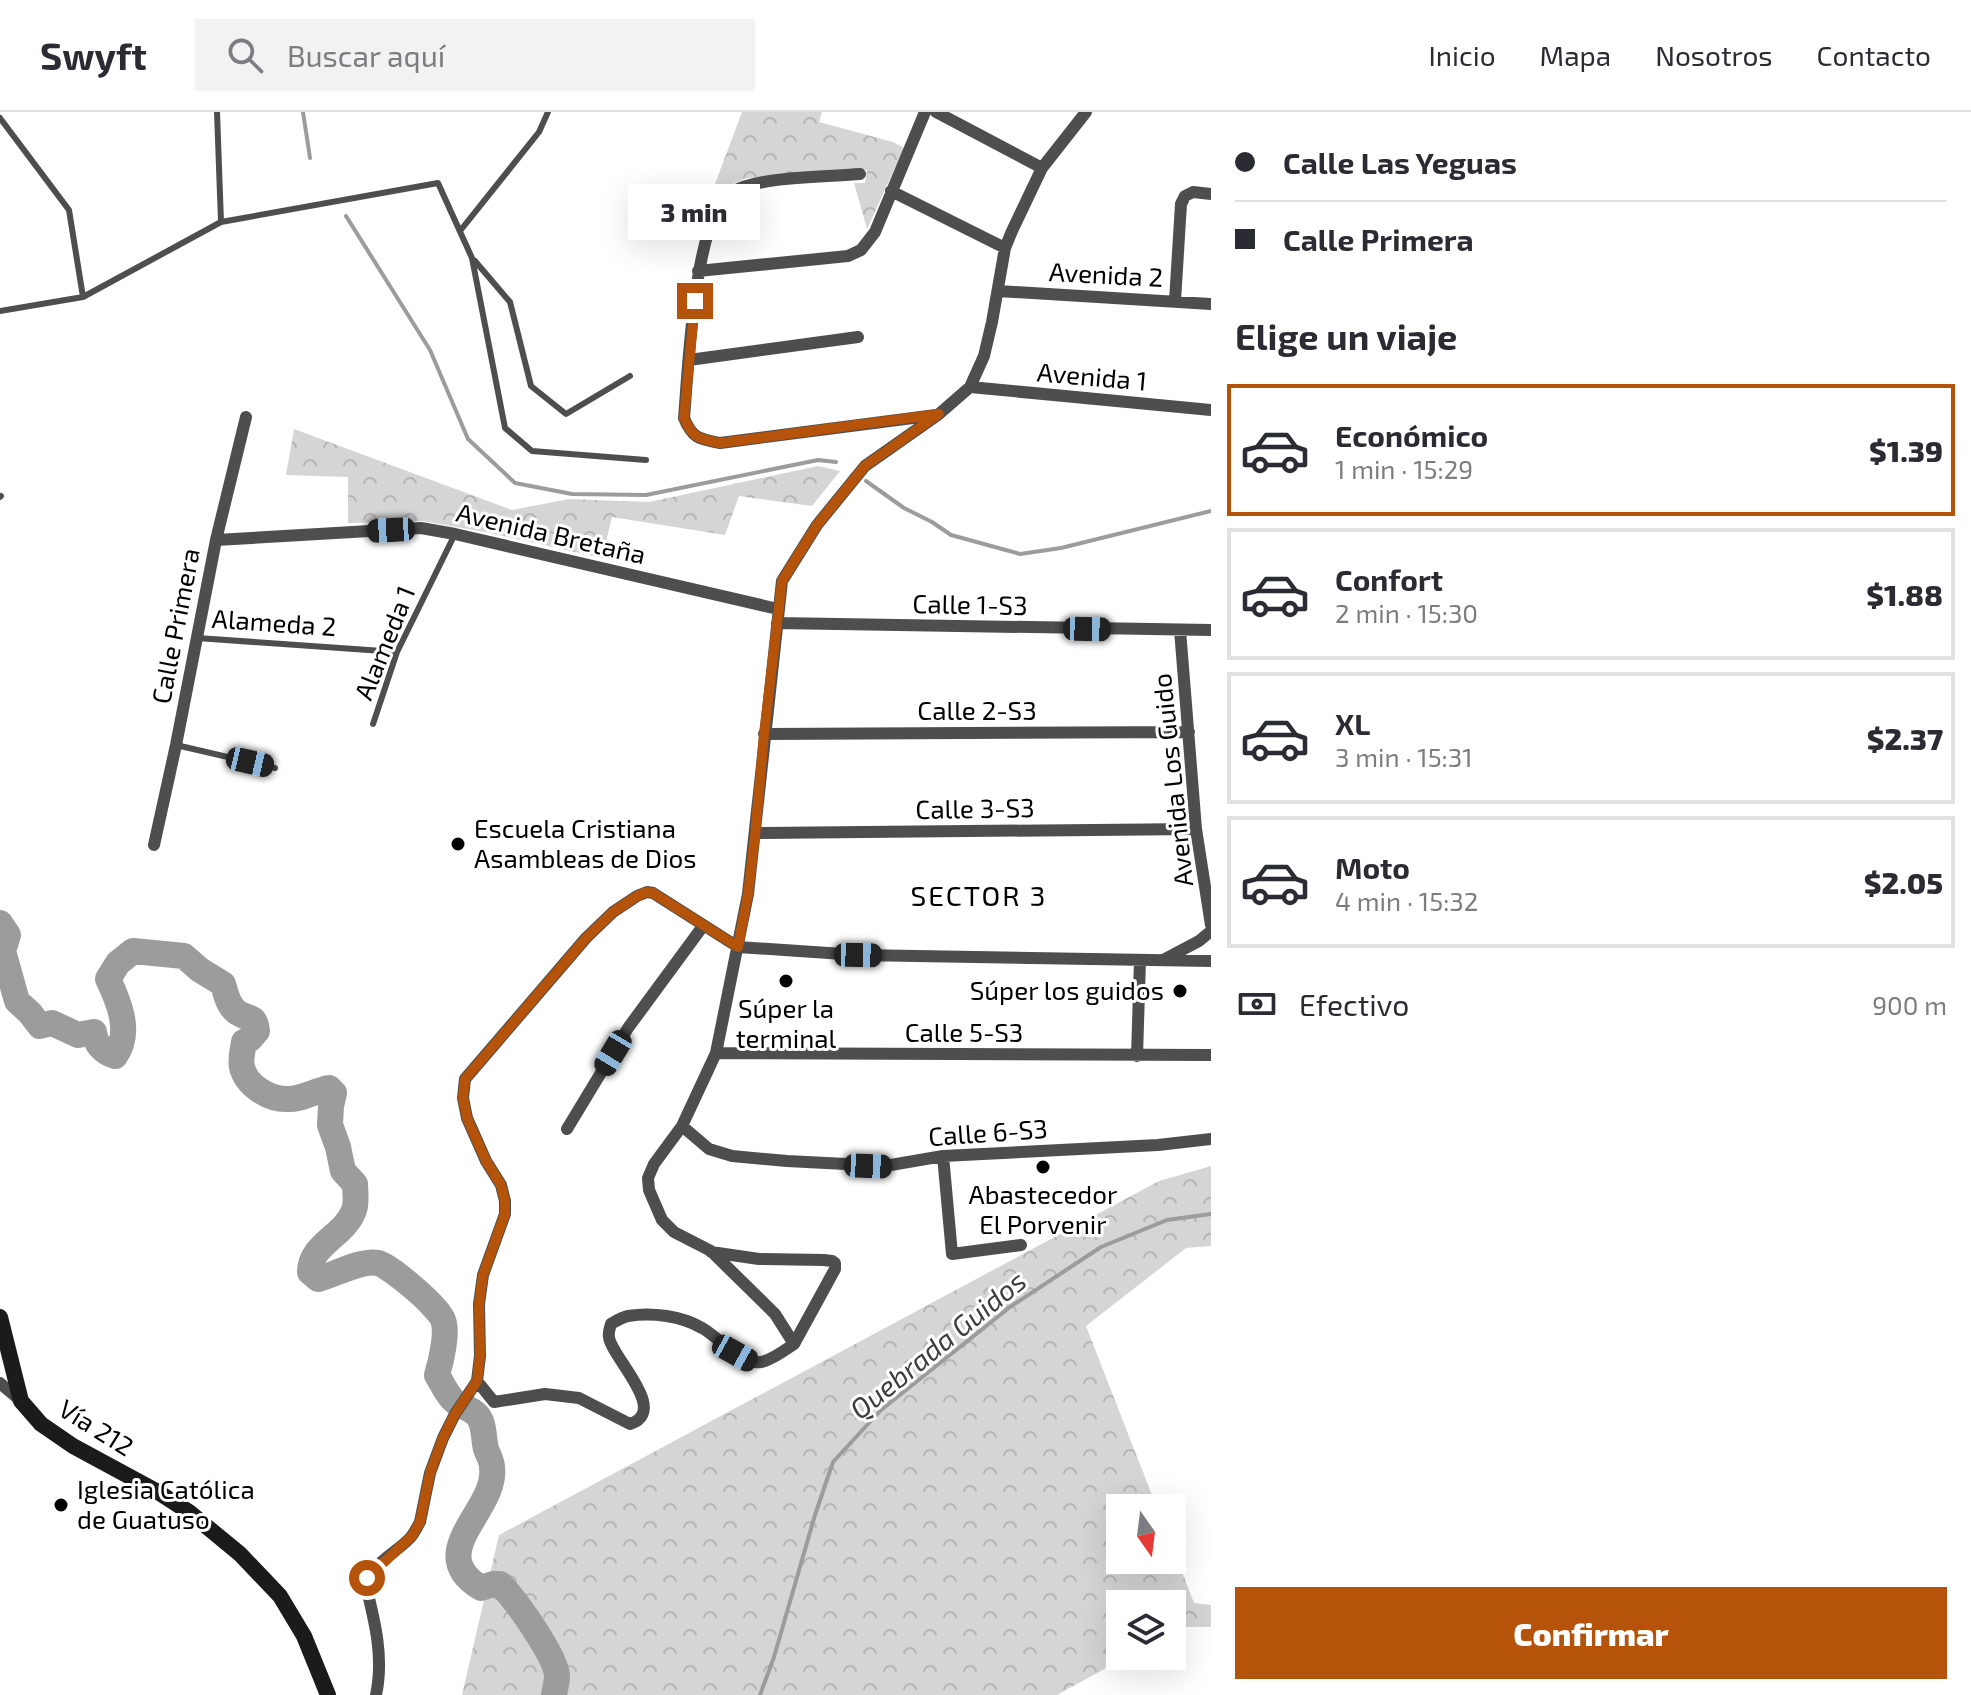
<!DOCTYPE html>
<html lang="es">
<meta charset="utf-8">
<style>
:root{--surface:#fff;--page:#f2f2f3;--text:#2b2b33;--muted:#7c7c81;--line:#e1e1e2;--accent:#b45309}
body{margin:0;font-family:"Exo 2",sans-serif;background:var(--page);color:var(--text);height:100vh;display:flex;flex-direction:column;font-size:30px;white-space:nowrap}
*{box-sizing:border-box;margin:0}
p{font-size:26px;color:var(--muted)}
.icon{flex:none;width:44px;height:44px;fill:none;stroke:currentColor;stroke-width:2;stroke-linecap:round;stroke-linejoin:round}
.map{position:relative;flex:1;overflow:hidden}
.details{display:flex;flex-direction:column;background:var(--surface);width:760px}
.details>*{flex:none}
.guide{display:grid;align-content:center;height:176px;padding:0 24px;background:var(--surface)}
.needle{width:52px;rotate:166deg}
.buttons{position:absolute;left:1106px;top:1382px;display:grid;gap:16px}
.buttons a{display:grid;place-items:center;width:80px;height:80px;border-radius:0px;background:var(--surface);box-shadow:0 8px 32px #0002;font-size:40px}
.end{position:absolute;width:36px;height:36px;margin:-18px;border:10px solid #b45309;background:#fff;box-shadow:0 0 0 4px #fff}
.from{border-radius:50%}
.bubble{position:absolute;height:56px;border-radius:0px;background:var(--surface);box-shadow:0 8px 32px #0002;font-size:26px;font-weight:800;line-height:56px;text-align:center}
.car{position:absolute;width:24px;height:48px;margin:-24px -12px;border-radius:10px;box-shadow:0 0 6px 2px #0007;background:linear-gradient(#222 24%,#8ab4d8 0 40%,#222 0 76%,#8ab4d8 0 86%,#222 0)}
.guide b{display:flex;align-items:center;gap:28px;height:76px;font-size:30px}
.guide b+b{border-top:2px solid var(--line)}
.guide i{width:20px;height:20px;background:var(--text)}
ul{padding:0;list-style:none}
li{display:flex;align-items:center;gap:24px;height:132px;margin:0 16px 12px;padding:0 8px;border:4px solid var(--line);border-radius:0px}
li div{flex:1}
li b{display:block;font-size:30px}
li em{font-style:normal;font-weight:800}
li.on{border-color:var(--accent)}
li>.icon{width:72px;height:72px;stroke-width:1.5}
h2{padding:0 24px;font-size:36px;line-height:96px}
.pay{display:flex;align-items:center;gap:20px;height:88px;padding:0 24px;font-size:30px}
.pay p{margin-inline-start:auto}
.primary-button{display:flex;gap:16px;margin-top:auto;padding:16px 24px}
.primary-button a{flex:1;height:92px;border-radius:0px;background:var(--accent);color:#fff;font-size:32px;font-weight:800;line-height:92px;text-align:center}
header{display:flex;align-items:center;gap:48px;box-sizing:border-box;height:112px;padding:0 40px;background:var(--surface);border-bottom:2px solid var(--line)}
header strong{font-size:38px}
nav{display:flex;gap:44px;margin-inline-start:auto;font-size:28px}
.search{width:560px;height:72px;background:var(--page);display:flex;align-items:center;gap:20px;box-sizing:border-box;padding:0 28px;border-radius:0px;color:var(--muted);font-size:30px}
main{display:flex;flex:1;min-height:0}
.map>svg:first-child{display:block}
.forest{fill:url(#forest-crowns)}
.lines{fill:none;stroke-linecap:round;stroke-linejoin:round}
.stream{stroke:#9c9c9c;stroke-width:4}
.river{stroke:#9c9c9c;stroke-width:26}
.lane{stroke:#4e4e4e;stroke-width:6}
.street{stroke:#4e4e4e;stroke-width:12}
.secondary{stroke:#1b1b1b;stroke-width:16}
.route{stroke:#b45309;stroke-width:10}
.poi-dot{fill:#000;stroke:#fff;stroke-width:3}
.labels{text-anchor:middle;stroke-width:6;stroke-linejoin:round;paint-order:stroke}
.street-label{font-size:26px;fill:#000;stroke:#fff}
.poi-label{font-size:26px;fill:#000;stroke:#fff;text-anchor:start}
.neighbourhood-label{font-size:28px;letter-spacing:2px;fill:#000;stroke:#fff}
.water-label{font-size:28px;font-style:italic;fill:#3d3d3d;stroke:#fff}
</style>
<header>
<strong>Swyft</strong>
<div class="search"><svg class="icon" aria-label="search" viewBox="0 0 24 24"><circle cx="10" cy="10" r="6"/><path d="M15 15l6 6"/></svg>Buscar aquí</div>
<nav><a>Inicio</a><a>Mapa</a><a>Nosotros</a><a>Contacto</a></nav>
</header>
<main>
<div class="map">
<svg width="1211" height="1583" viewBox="0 0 1211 1583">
<defs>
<pattern id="forest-crowns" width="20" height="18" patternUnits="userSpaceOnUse" patternTransform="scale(2)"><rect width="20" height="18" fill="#d5d5d5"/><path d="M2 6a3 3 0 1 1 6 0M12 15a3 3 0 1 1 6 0" fill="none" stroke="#b5b5b5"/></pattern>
</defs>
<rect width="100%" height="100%" fill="#fff"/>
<path class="forest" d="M 742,0 L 822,0 L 819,10 L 893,30 L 904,36 L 867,117 L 854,71 L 865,71 L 867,58 L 747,66 L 712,80 Z
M 294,317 L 512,398 L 569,387 L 649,390 L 818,354 L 840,359 L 812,394 L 739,384 L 725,423 L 612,405 L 602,446 L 485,420 L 423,409 L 348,411 L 348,365 L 286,363 Z
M 1211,1054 L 1211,1134 L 1186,1136 L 1086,1214 L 1157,1396 L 1120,1396 L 1120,1448 L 1172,1448 L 1172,1434 L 1194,1491 L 1211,1493 L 1211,1515 L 1181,1515 L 1172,1520 L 1172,1492 L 1120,1492 L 1120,1544 L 1128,1544 L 1057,1583 L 462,1583 L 499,1423 L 1159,1069 Z"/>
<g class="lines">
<path class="stream" d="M 303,0 L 310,46
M 346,104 L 430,238 L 468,327 L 515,371 L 572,382 L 646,383 L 818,348 L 836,350
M 866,369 L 904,396 L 932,410 L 951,423 L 1020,442 L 1061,436 L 1211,399
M 760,1583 L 774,1545 L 815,1403 L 833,1350 L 881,1298 L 1010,1195 L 1101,1135 L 1167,1108 L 1211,1102"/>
<path class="river" d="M 0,811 L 8,823 L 3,839 L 17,889 L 30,901 L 40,914 L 52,911 L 78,923 L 94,920 C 95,932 104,941 115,944 C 132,921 119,890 108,867 L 118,851 L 133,839 L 184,844 L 200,858 L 223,872 C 226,883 229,897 240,902 C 251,908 255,903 257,919 L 250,927 L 244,930 C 243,937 240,947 242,955 C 246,973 268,987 286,987 C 301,988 314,979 329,976 L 334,981 L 331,994 L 330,1013 L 338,1035 L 343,1059 L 355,1072 C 355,1079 357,1091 354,1098 C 345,1124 310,1132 310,1160 L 318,1167 C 335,1163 361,1147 378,1151 C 390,1154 439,1195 443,1208 C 448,1220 441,1250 437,1263 C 442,1271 447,1283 454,1289 C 460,1294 470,1296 476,1302 C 485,1310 483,1325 486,1337 C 488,1343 492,1349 492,1355 C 498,1398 422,1440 481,1476 L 493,1472 L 500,1472 C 515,1487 556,1544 557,1564 C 557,1570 555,1577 554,1583"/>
<path class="lane" d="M 217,0 L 221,110
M 0,6 L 69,98 L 83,185
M 460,119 L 539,20 L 548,0
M 475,149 L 510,190 L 531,274 L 566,302 L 630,264
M 0,199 L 83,185 L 221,110 L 438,71 L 472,146 L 505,316 L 532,339 L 646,348
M 0,385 L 1,384
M 197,526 L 397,540
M 373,612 L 397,540 L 455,422
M 176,633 L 275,656"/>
<path class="street" d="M 936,0 L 1042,56
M 860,62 C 827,65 760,64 732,80 C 694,100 688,262 684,306 C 692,326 699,327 720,331 L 936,303
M 891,79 L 1005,136
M 698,159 L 848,144 L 861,138 L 875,120 L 925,0
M 998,179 L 1211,192
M 1175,189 L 1181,92 L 1185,84 L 1193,80 L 1211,82
M 689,248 L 858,225
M 970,275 L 1211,298
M 216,428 L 421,416 L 455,422 L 778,497
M 777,511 L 1211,518
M 1180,518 L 1196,717 L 1211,813
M 764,622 L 1189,620
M 755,721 L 1196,717
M 154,733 L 176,633 L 216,428 L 246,305
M 1165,847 L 1199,829 L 1211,819
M 716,941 L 1211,943
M 1137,944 L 1140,848
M 682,1014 L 709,1037 L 732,1044 L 787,1049 L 885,1054 L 943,1044 L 1158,1033 L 1211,1027
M 567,1017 L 628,916 L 703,814
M 943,1044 L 952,1142 L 1021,1133
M 711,1140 L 759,1147 L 824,1148 L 832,1149 L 835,1151 L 835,1157 L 794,1232
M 477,1269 L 494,1290 L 545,1282 L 579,1286 L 630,1312 C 670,1299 611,1245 609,1225 C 608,1220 610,1216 611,1212 C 616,1209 622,1205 628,1204 C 652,1200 682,1204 702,1216 C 719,1225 741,1254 761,1250 C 772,1248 785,1238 794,1232 L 775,1202 L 711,1139 L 674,1120 L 662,1108 L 649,1078 L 648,1066 L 654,1052 L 682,1014 L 716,941 L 748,782 L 782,469 L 817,413 L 865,354 L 939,302 L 970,275 L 984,244 L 992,210 L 1005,136 L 1012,119 L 1042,56 L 1086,0
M 0,1271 L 21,1289
M 376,1583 C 384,1546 375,1510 366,1474 C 369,1453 396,1441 410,1426 C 414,1422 417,1415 420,1410 L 430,1361 L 443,1326 L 455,1302 L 477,1269 L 480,1244 L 479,1192 L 483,1163 L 505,1102 L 505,1089 L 501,1073 L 486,1049 L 467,1006 L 463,986 L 465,967 L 586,826 L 613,800 L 637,784 L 647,780 L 653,781 L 738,835 L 858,843 L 1211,849"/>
<path class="secondary" d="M 0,1205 L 21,1289 L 41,1312 L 73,1334 L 158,1380 L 189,1400 L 240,1442 L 280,1484 L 304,1524 L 328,1583"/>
</g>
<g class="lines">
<path class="route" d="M 367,1466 L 412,1424 L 420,1410 L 430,1361 L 443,1326 L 455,1302 L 477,1269 L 480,1244 L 479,1192 L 483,1163 L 505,1102 L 505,1089 L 501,1073 L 486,1049 L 467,1006 L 463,986 L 465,967 L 586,826 L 613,800 L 637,784 L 647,780 L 653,781 L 738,835 L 748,782 L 755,724 L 764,622 L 782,469 L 817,413 L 865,354 L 939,302 L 720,331 C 699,327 692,326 684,306 L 695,189"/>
</g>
<g class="poi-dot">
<circle cx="458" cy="732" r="8"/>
<circle cx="786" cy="869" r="8"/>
<circle cx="1180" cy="879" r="8"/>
<circle cx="1043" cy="1055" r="8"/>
<circle cx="61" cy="1393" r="8"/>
</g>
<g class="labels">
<g class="street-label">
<text transform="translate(1106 163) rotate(3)" y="9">Avenida 2</text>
<text transform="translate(1092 265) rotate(5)" y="9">Avenida 1</text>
<text transform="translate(551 422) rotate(13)" y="9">Avenida Bretaña</text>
<text transform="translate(970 493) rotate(1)" y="9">Calle 1-S3</text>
<text transform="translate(274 511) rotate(4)" y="9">Alameda 2</text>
<text transform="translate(176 514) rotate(-79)" y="9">Calle Primera</text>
<text transform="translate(385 531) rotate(-68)" y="9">Alameda 1</text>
<text x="977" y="608">Calle 2-S3</text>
<text transform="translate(1173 668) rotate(-96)" y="9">Avenida Los Guido</text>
<text transform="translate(975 697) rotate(-1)" y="9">Calle 3-S3</text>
<text x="964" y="930">Calle 5-S3</text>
<text transform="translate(988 1021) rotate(-4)" y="9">Calle 6-S3</text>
<text transform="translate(96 1316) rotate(32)" y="9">Vía 212</text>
</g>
<g class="poi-label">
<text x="474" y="726">Escuela Cristiana<tspan x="474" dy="30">Asambleas de Dios</tspan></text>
<text x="1164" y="888" text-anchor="end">Súper los guidos</text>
<text x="786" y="906" text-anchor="middle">Súper la<tspan x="786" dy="30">terminal</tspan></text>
<text x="1043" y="1092" text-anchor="middle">Abastecedor<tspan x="1043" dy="30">El Porvenir</tspan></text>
<text x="77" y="1387">Iglesia Católica<tspan x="77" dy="30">de Guatuso</tspan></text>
</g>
<g class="neighbourhood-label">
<text x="979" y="794">SECTOR 3</text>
</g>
<g class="water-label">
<text transform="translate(938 1233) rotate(-39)" y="10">Quebrada Guidos</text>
</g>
</g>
</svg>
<div class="buttons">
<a><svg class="needle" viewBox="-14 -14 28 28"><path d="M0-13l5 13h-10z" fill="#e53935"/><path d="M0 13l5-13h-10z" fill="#7c7c81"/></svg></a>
<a><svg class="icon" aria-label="layers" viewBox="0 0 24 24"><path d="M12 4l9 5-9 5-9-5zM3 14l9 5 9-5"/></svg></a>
</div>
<i class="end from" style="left:367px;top:1466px"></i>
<i class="end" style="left:695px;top:189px"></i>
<div class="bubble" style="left:628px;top:72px;width:132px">3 min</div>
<i class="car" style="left:391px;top:418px;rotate:267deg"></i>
<i class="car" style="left:1087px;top:517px;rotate:91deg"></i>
<i class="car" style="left:250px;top:650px;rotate:103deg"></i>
<i class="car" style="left:858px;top:843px;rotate:91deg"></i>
<i class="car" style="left:613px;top:941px;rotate:211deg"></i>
<i class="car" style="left:868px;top:1054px;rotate:92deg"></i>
<i class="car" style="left:735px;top:1241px;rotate:119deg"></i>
</div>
<section class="details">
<div class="guide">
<b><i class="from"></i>Calle Las Yeguas</b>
<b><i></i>Calle Primera</b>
</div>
<h2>Elige un viaje</h2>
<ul>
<li class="on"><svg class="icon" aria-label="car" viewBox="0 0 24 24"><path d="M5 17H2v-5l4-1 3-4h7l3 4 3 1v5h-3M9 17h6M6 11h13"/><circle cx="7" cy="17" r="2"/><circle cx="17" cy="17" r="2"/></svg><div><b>Económico</b><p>1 min · 15:29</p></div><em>$1.39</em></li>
<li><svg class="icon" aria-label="car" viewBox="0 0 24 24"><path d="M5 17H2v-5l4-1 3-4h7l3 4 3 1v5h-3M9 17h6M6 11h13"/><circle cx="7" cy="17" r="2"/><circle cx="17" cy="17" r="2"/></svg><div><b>Confort</b><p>2 min · 15:30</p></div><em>$1.88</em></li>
<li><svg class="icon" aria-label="car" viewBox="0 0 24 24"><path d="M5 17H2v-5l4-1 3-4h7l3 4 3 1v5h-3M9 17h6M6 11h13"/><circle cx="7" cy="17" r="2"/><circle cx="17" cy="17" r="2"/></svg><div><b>XL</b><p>3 min · 15:31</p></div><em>$2.37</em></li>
<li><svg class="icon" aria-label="car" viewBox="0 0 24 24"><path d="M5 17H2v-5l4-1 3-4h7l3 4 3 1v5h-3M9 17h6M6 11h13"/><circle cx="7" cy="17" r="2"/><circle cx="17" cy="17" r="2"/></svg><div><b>Moto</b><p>4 min · 15:32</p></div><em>$2.05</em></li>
</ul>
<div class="pay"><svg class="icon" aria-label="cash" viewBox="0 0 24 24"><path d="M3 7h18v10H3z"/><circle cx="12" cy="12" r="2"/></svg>Efectivo<p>900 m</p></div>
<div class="primary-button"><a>Confirmar</a></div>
</section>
</main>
